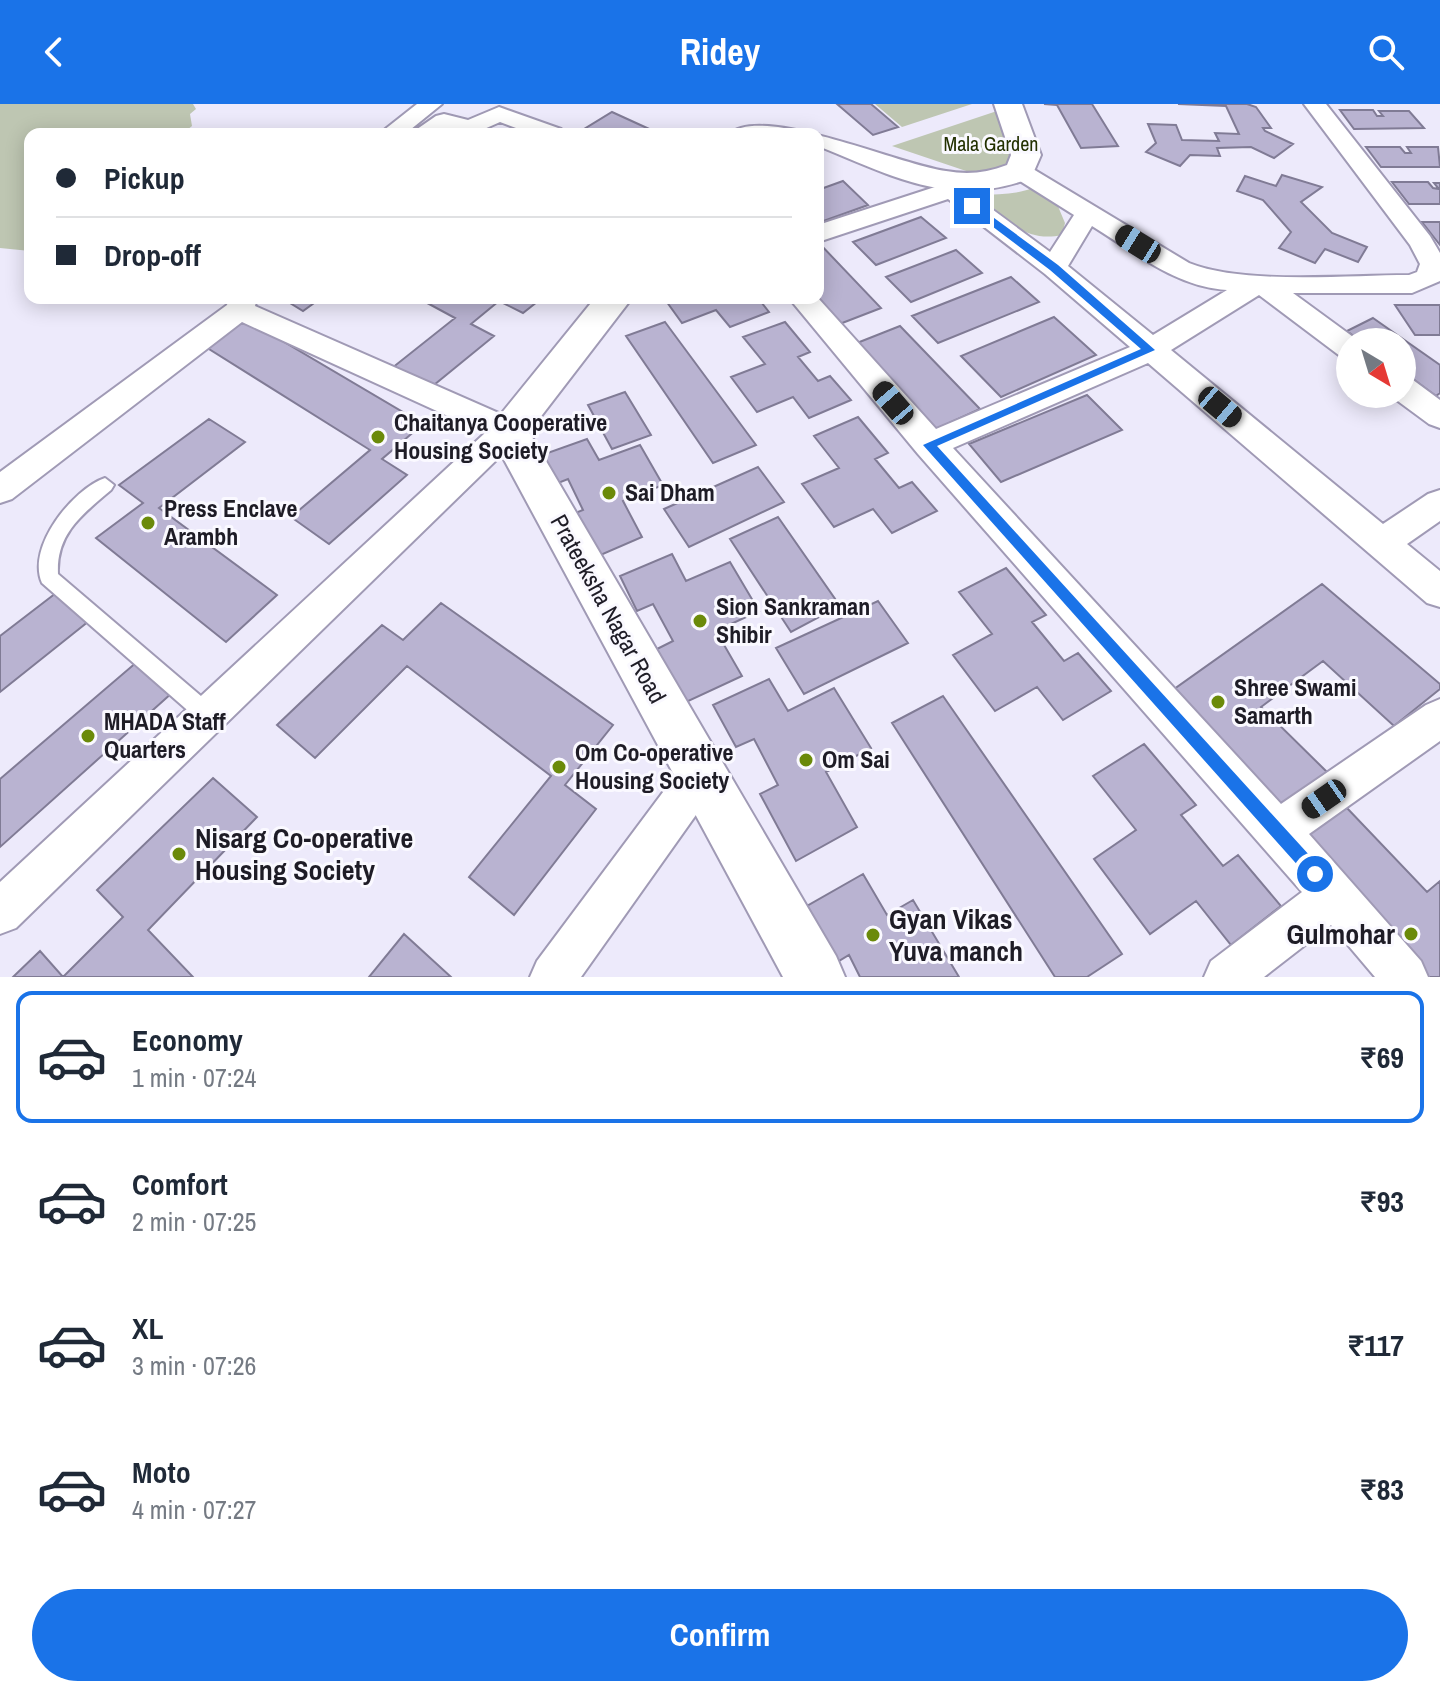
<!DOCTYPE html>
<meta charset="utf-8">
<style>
:root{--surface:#fff;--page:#f6f6f7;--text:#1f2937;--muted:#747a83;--line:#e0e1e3;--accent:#1a73e8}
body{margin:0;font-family:"Archivo Narrow",sans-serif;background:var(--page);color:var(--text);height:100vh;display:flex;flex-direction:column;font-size:30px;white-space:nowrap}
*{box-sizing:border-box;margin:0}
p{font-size:26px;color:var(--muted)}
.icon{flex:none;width:44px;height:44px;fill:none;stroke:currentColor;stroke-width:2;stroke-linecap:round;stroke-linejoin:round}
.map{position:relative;height:873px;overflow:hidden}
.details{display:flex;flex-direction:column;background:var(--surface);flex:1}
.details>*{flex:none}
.banner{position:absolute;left:24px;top:24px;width:800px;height:176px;border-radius:16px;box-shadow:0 4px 20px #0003;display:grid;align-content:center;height:176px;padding:0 32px;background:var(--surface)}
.needle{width:52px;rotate:142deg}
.tools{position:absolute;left:1336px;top:224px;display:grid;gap:16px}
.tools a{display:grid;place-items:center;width:80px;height:80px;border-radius:50%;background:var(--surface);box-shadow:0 4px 20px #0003;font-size:40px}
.end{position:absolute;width:36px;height:36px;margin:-18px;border:10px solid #1a73e8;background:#fff;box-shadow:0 0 0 4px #fff}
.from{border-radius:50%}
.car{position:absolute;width:24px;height:48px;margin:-24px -12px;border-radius:10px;box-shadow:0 0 6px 2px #0007;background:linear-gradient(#222 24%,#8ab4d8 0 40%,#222 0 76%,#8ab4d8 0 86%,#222 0)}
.banner b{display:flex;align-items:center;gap:28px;height:76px;font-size:30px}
.banner b+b{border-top:2px solid var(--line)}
.banner i{width:20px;height:20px;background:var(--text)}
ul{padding:14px 0 0;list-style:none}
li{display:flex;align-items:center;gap:24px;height:132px;margin:0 16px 12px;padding:0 16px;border:4px solid transparent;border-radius:16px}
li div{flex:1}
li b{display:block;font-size:30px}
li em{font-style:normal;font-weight:700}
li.on{border-color:var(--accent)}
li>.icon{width:72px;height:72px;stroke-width:1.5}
.cta{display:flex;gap:16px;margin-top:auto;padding:16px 32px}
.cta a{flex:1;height:92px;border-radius:48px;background:var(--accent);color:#fff;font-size:32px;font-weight:700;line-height:92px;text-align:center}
header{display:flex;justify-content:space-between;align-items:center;height:104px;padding:0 32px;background:var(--accent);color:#fff;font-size:36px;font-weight:700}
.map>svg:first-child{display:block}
.green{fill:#bec6b2}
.building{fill:#b9b3d1;stroke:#807b95;stroke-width:2}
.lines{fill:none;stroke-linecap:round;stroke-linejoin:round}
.lane-casing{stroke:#a09ab5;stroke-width:4}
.street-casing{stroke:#a09ab5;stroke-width:4}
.secondary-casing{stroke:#a09ab5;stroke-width:4}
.lane{fill:#fff;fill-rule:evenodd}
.street{fill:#fff;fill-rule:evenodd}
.secondary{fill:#fff;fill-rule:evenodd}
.route{fill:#1a73e8}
.poi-dot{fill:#6b8a0a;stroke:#faf9ff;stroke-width:3}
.labels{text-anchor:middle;stroke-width:6;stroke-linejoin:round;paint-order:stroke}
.far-park-label{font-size:20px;fill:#223000;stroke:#faf9ff}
.poi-label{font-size:24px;font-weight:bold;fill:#1e1c26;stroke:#faf9ff;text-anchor:start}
.street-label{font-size:24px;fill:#1e1c26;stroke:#faf9ff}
.near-poi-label{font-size:28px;font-weight:bold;fill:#1e1c26;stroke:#faf9ff;text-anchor:start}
</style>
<header><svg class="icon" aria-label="back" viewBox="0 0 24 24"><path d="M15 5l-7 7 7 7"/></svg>Ridey<svg class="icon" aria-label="search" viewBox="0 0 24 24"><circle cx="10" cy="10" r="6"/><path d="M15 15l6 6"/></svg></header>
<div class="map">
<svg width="1440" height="873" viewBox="0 0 1440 873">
<rect width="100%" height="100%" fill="#edeafb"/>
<path class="green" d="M 0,0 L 193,0 L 196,5 L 190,10 L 192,22 L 182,30 L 30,30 L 30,147 L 0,144 Z
M 875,0 L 972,0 L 902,23 Z
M 1015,1 L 1029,53 L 1002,69 L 975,70 L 892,42 Z
M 1047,76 L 1065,119 L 1062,131 C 1024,139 1006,114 979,91 C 1004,90 1026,91 1047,76 Z"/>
<path class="building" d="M 837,0 L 871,0 L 898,23 L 873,31 Z
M 1044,0 L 1092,0 L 1118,42 L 1081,44 L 1057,1 Z
M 1178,0 L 1247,0 L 1256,3 L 1271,24 L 1263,24 L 1265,27 L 1293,40 L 1274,54 L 1251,43 L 1217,44 L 1220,52 L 1190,51 L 1180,62 L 1146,48 L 1156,39 L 1148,20 L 1176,21 L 1182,36 L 1219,37 L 1215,29 L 1239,30 L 1226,2 Z
M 1340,6 L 1373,6 L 1377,12 L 1383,12 L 1379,7 L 1409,7 L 1424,24 L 1354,25 Z
M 612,8 L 658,29 L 576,30 Z
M 1366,43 L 1400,43 L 1405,49 L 1411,49 L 1407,43 L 1438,43 L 1440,63 L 1381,63 Z
M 1282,71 L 1322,83 L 1301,98 L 1332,129 L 1367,143 L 1358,158 L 1325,145 L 1315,159 L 1279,144 L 1291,128 L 1263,96 L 1237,87 L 1245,72 L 1276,82 Z
M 843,77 L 868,101 L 818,119 L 818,86 Z
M 1392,78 L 1428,78 L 1433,84 L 1439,85 L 1434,79 L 1440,79 L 1440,100 L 1409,100 Z
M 921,113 L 946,134 L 876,161 L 853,138 Z
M 1422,118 L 1440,118 L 1440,141 Z
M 818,138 L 881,204 L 837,221 L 813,194 L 818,194 Z
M 956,146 L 982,169 L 911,198 L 886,173 Z
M 1011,173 L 1039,198 L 938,239 L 912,212 Z
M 282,194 L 321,194 L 303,207 Z
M 418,194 L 542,194 L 523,209 L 499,197 L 471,220 L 494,232 L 429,285 L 392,264 L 455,214 Z
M 664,194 L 758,194 L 769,208 L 730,223 L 716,206 L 682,219 Z
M 1395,201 L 1440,201 L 1440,231 L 1415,231 Z
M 242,213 L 423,320 L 382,355 L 407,371 L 329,440 L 291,413 L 370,346 L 201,240 Z
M 1054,213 L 1096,251 L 1001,293 L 961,252 Z
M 1373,214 L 1440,261 L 1440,289 L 1436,292 L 1402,267 L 1402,238 L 1361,238 L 1347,227 Z
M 665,218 L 756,341 L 713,359 L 626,232 Z
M 785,218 L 810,248 L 798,253 L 818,277 L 830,272 L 851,296 L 809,314 L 793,293 L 757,308 L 731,273 L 765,260 L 743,233 Z
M 900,222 L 980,305 L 934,326 L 857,239 Z
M 625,288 L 651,331 L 612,345 L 588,301 Z
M 1087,291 L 1122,326 L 1001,378 L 969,340 Z
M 858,313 L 888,349 L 875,355 L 899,384 L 912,378 L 937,407 L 892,429 L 873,405 L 834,423 L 802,380 L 839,364 L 814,332 Z
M 209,315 L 245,338 L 159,404 L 277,491 L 226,538 L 96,434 L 143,399 L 119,381 Z
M 587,335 L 599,356 L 640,341 L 663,381 L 623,397 L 642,433 L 589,456 L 568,412 L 583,406 L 568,375 L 553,381 L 539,352 Z
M 758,363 L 784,398 L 689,443 L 664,405 Z
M 778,413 L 840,502 L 791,528 L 730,435 Z
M 672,450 L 686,477 L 730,458 L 759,507 L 716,527 L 742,572 L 684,599 L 657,545 L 673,537 L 653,500 L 637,507 L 620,472 Z
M 1006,464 L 1046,511 L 1032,518 L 1064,557 L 1078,549 L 1111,587 L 1063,616 L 1037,583 L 995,607 L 953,551 L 992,530 L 959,488 Z
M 1322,480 L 1440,580 L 1440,585 L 1394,622 L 1323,557 L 1261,603 L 1327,668 L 1276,710 L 1163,593 Z
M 56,489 L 89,517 L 0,588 L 0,532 Z
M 878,497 L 908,539 L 804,590 L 776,544 Z
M 441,499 L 613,621 L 565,681 L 596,705 L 514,811 L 469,773 L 551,672 L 407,562 L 315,654 L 277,621 L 382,521 L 403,536 Z
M 138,557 L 173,588 L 0,743 L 0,675 Z
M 769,575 L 788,607 L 834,584 L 871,644 L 826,668 L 857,723 L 796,757 L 760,690 L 778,681 L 754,635 L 736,643 L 713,601 Z
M 943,592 L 1122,850 L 1087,873 L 1055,873 L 892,619 Z
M 1144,640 L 1196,701 L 1181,711 L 1223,762 L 1238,751 L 1281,802 L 1231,841 L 1196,797 L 1150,830 L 1094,755 L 1136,726 L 1093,672 Z
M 213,674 L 257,713 L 148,826 L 193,873 L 13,873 L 40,847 L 63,873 L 123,813 L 97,786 Z
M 1346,703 L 1427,788 L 1440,777 L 1440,873 L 1421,873 L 1298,737 Z
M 863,770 L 887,811 L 913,796 L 959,873 L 860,873 L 849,851 L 829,863 L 800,806 Z
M 404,830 L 451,873 L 369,873 Z"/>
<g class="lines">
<g class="lane-casing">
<path id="lane" d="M 105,374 L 114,381 L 111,386 C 83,410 56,429 58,470 L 215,604 L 218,611 L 215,618 L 208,621 L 201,618 L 42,479 C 26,443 73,385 105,374 Z"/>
</g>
<g class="street-casing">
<path id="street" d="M 417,0 L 442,0 L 405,30 L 379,30 Z
M 1304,0 L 1326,0 L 1430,132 L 1440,149 L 1440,177 L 1412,189 L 1293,189 L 1360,238 L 1350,238 L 1350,255 L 1340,252 L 1259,191 L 1171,246 L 1383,420 L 1428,390 L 1440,386 L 1440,417 L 1407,440 L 1440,467 L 1440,503 L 1427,499 L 1148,259 L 953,344 L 1281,700 L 1426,601 L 1440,595 L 1440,637 L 1309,730 L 1421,857 L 1428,873 L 1375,873 L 1331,821 L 1264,873 L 1204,873 L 1211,857 L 1302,788 L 918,350 L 789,194 L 818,194 L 936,325 L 1130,243 L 1045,170 L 948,95 L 818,138 L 818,121 L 938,82 L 941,73 L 957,73 L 962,83 L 1050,148 L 1074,111 L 1012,72 L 1008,67 L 1012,62 L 1028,62 L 1189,159 C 1244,181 1348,171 1409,171 L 1417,168 L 1420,160 L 1410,141 ZM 1092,122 C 1134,148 1176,183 1227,186 L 1153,231 L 1068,162 Z
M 499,3 L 561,25 L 564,30 L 532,30 L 500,18 L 473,30 L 447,25 L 437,30 L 410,30 L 436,12 L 444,10 L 468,16 Z
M 229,194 L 257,194 L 255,202 L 519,318 L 523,326 L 519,334 L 16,824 L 0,830 L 0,778 L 485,329 L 242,218 L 12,395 L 0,399 L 0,368 L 227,201 Z
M 1402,273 L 1413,276 L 1440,296 L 1440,324 L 1429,320 L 1391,292 L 1402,290 Z
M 701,650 L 715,656 L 721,670 L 715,684 L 581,873 L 530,873 L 537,857 L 687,656 Z"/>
</g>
<g class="secondary-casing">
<path id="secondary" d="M 994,0 L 1022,0 L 1041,51 L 1031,74 C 950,105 893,72 818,42 L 818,30 L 729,30 C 763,0 899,61 946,67 C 968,71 986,69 1007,61 L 1011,51 Z
M 595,194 L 632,194 L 529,328 L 836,852 L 845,873 L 783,873 L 488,326 Z"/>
</g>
<use href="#lane" class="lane"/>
<use href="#street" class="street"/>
<use href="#secondary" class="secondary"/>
</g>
<path class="route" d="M 968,100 L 975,100 L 1058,161 L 1155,246 L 937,342 L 1321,764 L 1324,770 L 1321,775 L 1315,778 L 1310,775 L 923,341 L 1141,245 L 1050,166 L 968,104 Z"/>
<g class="poi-dot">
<circle cx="378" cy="333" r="8"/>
<circle cx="609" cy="389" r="8"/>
<circle cx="148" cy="419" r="8"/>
<circle cx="700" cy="517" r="8"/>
<circle cx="1218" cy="598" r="8"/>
<circle cx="88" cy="632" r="8"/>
<circle cx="806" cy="656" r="8"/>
<circle cx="559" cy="663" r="8"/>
<circle cx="179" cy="750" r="8"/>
<circle cx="1411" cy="830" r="8"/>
<circle cx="873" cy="831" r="8"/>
</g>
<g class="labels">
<g class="far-park-label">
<text x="991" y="47">Mala Garden</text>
</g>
<g class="poi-label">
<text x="394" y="327">Chaitanya Cooperative<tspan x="394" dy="28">Housing Society</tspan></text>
<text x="625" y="397">Sai Dham</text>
<text x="164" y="413">Press Enclave<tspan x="164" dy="28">Arambh</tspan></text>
<text x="716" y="511">Sion Sankraman<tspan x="716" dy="28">Shibir</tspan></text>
<text x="1234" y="592">Shree Swami<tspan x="1234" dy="28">Samarth</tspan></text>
<text x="104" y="626">MHADA Staff<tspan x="104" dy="28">Quarters</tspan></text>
<text x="575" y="657">Om Co-operative<tspan x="575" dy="28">Housing Society</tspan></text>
<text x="822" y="664">Om Sai</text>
</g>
<g class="street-label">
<text transform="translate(608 505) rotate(61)" y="8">Prateeksha Nagar Road</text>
</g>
<g class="near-poi-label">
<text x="195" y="744">Nisarg Co-operative<tspan x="195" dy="32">Housing Society</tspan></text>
<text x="889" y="825">Gyan Vikas<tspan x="889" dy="32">Yuva manch</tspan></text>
<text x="1395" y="840" text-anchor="end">Gulmohar</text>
</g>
</g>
</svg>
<div class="tools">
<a><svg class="needle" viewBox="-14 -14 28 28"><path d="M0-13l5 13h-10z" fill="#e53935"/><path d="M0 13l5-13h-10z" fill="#747a83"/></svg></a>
</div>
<i class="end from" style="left:1315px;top:770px"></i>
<i class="end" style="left:972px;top:102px"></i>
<i class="car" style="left:1138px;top:140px;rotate:302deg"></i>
<i class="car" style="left:893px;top:299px;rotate:319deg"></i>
<i class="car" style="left:1220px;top:303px;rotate:130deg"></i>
<i class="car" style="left:1324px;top:695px;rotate:235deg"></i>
<div class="banner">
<b><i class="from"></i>Pickup</b>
<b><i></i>Drop-off</b>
</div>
</div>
<section class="details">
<ul>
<li class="on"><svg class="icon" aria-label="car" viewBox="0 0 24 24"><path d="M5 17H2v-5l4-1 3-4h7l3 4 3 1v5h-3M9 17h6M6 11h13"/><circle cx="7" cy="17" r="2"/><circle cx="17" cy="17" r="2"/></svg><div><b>Economy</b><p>1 min · 07:24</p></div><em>₹69</em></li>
<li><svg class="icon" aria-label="car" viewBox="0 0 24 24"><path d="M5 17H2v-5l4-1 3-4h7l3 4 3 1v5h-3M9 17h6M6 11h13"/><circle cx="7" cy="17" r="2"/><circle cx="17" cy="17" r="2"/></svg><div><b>Comfort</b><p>2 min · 07:25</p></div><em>₹93</em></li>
<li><svg class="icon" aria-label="car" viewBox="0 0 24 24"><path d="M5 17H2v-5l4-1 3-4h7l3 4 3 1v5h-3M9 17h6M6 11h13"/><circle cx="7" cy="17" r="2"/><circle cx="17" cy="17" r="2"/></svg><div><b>XL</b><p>3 min · 07:26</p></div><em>₹117</em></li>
<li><svg class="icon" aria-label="car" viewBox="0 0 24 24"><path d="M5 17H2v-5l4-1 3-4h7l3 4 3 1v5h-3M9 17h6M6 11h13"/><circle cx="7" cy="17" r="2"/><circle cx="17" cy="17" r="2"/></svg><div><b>Moto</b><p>4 min · 07:27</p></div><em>₹83</em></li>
</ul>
<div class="cta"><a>Confirm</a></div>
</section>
